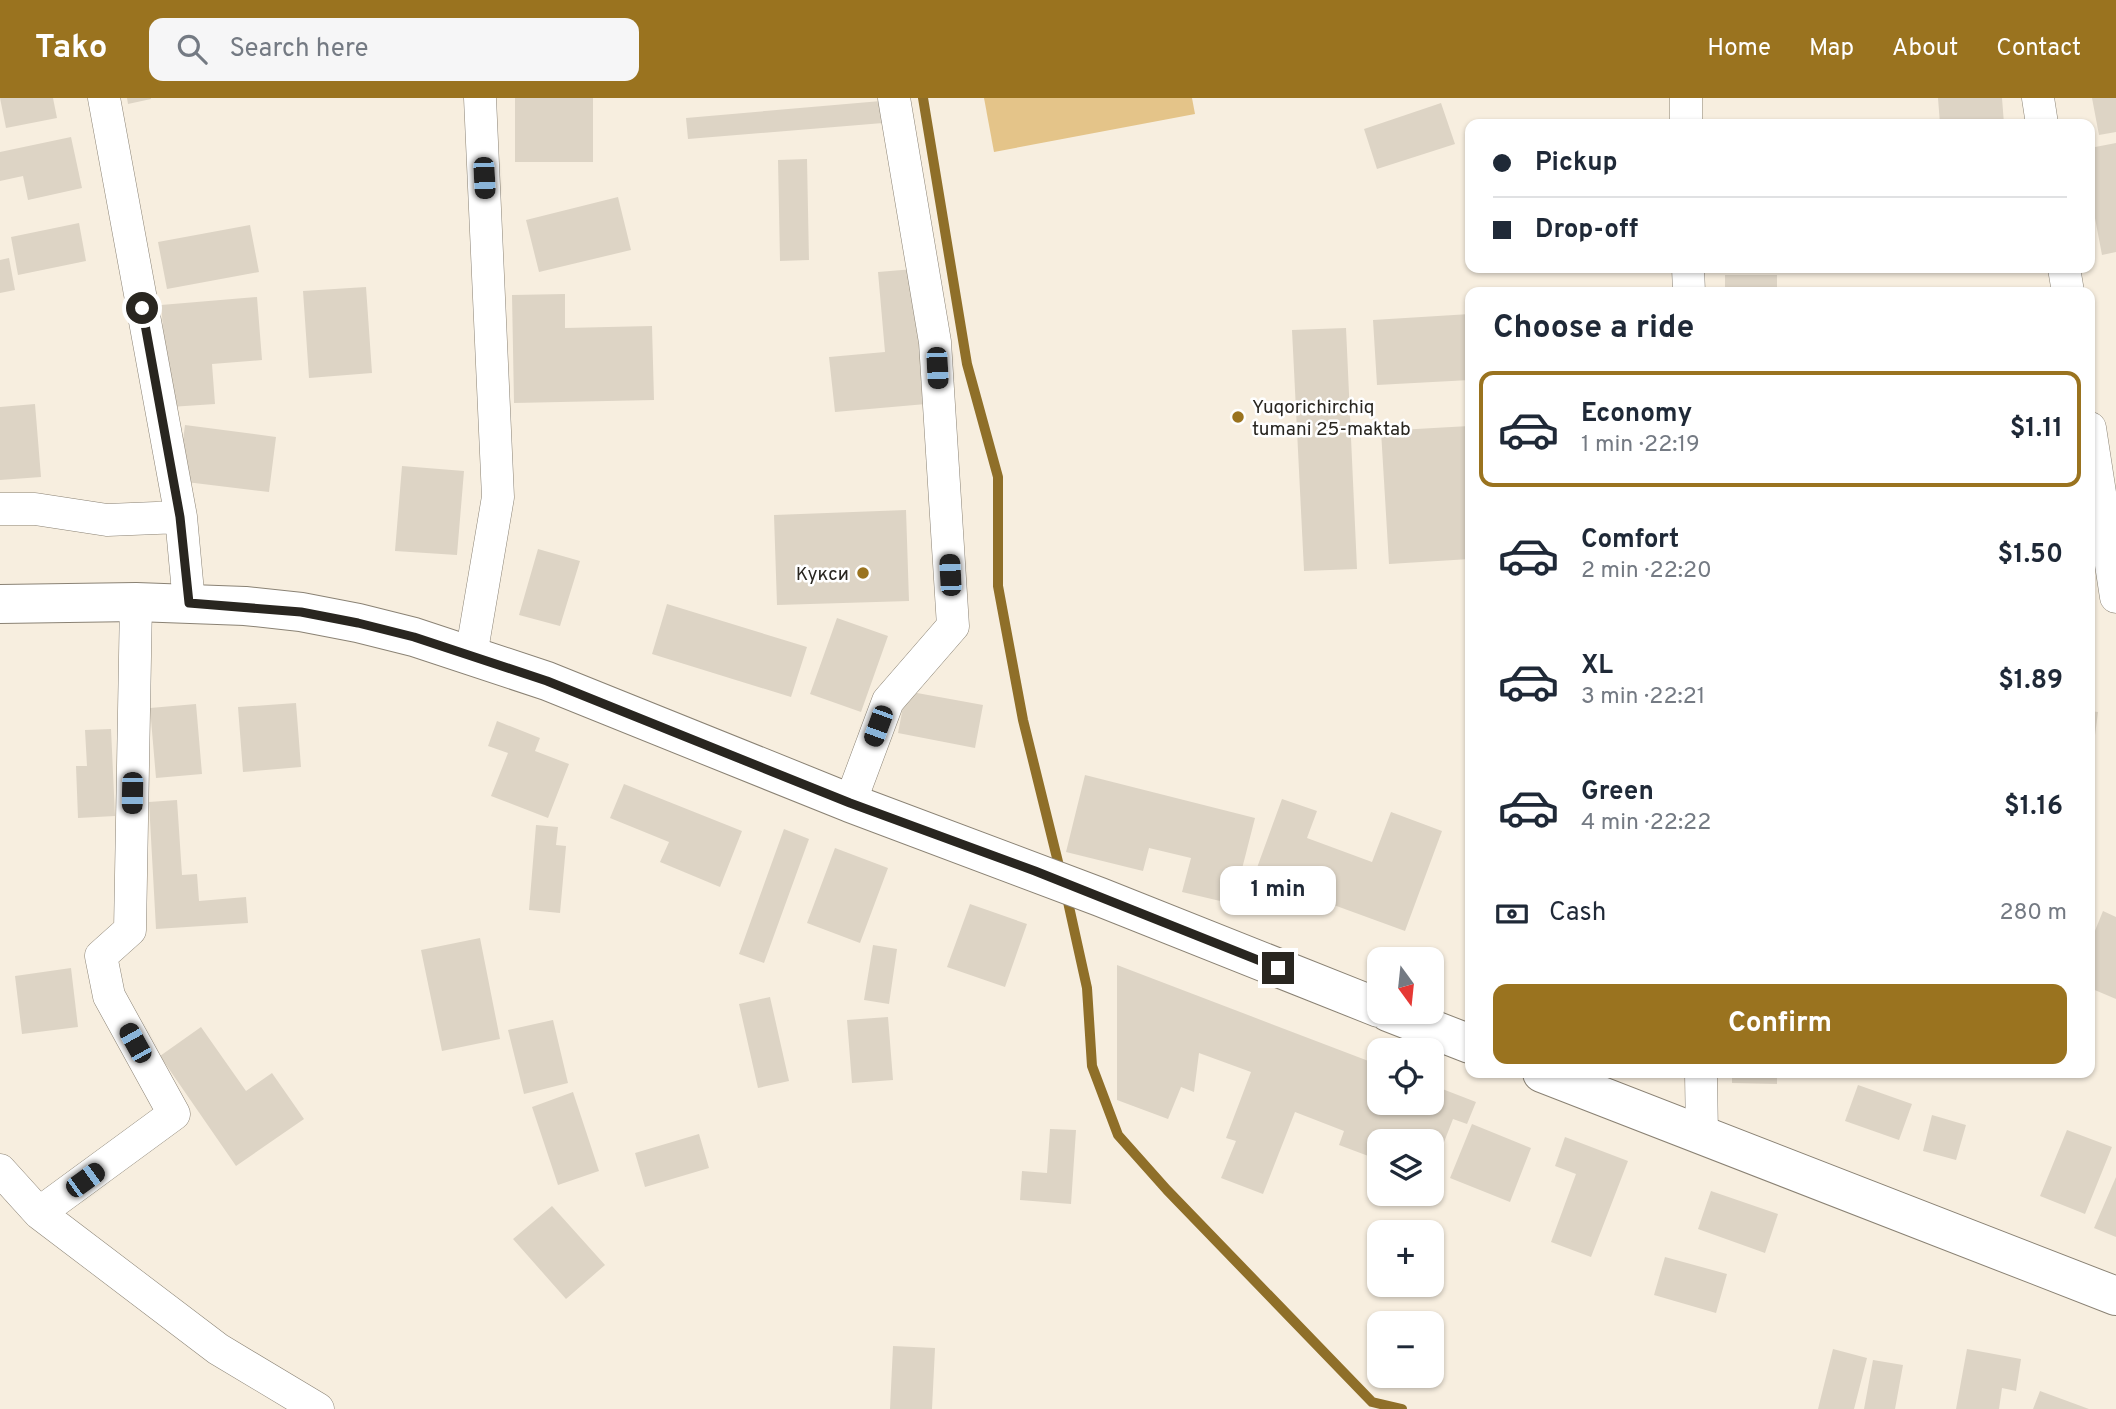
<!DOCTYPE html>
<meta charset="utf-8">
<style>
:root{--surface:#fff;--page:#f6f6f7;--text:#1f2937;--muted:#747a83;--line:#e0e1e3;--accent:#9a731f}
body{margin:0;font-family:Overpass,sans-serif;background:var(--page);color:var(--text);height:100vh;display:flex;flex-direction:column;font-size:26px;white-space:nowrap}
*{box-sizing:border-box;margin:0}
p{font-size:23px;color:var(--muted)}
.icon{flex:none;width:38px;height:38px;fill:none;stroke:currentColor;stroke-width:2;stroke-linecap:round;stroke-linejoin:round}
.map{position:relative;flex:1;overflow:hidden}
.drawer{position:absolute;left:1465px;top:189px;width:630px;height:791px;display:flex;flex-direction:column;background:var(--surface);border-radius:14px;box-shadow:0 2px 5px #0004}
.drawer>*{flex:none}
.banner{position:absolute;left:1465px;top:21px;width:630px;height:154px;border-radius:14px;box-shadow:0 2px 5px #0004;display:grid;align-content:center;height:154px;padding:0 28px;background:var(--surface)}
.needle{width:46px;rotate:165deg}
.fabs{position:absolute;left:1367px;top:849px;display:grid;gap:14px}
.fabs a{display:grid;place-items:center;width:77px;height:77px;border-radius:14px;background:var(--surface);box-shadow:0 2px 5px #0004;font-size:35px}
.end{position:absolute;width:32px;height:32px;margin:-16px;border:9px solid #292620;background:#fff;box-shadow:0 0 0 4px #fff}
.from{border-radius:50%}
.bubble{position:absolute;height:49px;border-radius:14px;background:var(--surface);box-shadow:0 2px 5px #0004;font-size:23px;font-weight:700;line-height:49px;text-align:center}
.car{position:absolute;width:21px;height:42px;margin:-21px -10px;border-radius:9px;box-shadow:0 0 5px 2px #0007;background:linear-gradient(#222 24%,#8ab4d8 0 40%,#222 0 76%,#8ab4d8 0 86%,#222 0)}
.banner b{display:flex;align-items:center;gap:24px;height:66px;font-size:26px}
.banner b+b{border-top:2px solid var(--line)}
.banner i{width:18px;height:18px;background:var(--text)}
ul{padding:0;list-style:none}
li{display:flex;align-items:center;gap:21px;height:116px;margin:0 14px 10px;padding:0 14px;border:4px solid transparent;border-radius:14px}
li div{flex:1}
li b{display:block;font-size:26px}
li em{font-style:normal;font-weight:700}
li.active{border-color:var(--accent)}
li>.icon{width:63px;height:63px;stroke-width:1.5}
h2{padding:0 28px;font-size:32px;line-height:84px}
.pay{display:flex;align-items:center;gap:18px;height:77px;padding:0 28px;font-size:26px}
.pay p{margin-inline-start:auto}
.cta{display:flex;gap:14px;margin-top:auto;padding:14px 28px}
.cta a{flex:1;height:80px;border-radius:14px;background:var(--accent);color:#fff;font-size:28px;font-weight:700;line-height:80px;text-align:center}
header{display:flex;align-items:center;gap:42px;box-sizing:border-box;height:98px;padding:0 35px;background:var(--accent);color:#fff}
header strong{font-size:33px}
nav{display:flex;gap:38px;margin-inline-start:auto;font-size:24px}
.search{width:490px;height:63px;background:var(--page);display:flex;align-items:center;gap:18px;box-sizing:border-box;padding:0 24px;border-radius:14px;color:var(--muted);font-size:26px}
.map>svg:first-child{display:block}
.green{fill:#e4c489}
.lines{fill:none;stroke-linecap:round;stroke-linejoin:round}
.stream{stroke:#8f6f29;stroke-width:10}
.building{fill:#ddd4c5}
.minor-casing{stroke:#8a8274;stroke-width:33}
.secondary-casing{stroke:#8a8274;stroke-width:40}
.minor{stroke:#fff;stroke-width:32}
.secondary{stroke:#fff;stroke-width:38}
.route{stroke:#292620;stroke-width:9}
.poi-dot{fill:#9a731f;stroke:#fff;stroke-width:2.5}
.labels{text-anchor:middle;stroke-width:5;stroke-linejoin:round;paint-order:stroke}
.poi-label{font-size:19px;fill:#292620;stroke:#fff;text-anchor:start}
</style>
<header>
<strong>Tako</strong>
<div class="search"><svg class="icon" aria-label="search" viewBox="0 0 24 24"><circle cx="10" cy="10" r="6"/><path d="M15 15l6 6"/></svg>Search here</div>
<nav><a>Home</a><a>Map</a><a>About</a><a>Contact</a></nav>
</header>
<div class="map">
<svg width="2116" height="1311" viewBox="0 0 2116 1311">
<rect width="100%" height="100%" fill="#f7eedf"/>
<path class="green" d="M 984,0 L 1192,0 L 1195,16 L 994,54 Z"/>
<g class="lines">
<path class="stream" d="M 923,0 L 967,266 L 998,379 L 998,488 L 1023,622 L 1061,776
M 1066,795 L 1087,890 L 1092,968 L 1118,1037 L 1167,1092 L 1372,1304 L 1402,1311"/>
</g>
<path class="building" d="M 0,0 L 53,0 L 57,20 L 6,30 Z
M 127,0 L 151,0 L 151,1 L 128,6 Z
M 515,0 L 593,0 L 593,64 L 515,64 Z
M 1938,0 L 2002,0 L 2004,26 L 1940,26 Z
M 2092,0 L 2116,0 L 2116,34 L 2099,37 Z
M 881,3 L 883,25 L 688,41 L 686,20 Z
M 1441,5 L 1455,46 L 1377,71 L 1364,31 Z
M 71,39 L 82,90 L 28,102 L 23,78 L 0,83 L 0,54 Z
M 2116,45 L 2116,154 L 2102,157 L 2090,94 L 2090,50 Z
M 807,61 L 809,162 L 780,163 L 778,62 Z
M 618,99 L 631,152 L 539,174 L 526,122 Z
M 79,125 L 86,163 L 18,177 L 11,139 Z
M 250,127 L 259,174 L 167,191 L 158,144 Z
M 9,160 L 15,192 L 0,195 L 0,162 Z
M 914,171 L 926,306 L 835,314 L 829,259 L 885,254 L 878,174 Z
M 1725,177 L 1777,177 L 1777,194 L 1725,194 Z
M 366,189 L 372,275 L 309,280 L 303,193 Z
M 565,196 L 565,230 L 652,228 L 654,302 L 514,305 L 512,197 Z
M 257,199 L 262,262 L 212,266 L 215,306 L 170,309 L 161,207 Z
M 1470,216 L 1470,282 L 1377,287 L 1373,222 Z
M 1346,230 L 1357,471 L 1304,473 L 1292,232 Z
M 35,306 L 41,379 L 0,382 L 0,309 Z
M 185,327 L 276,339 L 269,394 L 178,383 Z
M 1469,328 L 1470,461 L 1389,466 L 1381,333 Z
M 402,368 L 464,373 L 457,457 L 395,453 Z
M 906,412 L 909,503 L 777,507 L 774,417 Z
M 538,451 L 580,463 L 560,528 L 519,517 Z
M 667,506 L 807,549 L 791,599 L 652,556 Z
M 837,520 L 888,538 L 861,614 L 810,596 Z
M 906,593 L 983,607 L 975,650 L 898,635 Z
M 296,605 L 301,669 L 243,674 L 238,609 Z
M 196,606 L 202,676 L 156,680 L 150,610 Z
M 2090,613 L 2098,614 L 2091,669 L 2090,669 Z
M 497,623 L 540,640 L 535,653 L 569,666 L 548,720 L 491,698 L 508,655 L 488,648 Z
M 111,631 L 115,718 L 78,720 L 76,668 L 87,668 L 85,632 Z
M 1085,677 L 1255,720 L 1233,806 L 1182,794 L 1191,760 L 1149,750 L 1143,773 L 1066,754 Z
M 624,686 L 742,733 L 720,789 L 660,764 L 669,744 L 610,720 Z
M 1282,701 L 1317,713 L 1307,740 L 1372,764 L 1391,714 L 1442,733 L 1405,833 L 1254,778 Z
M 177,702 L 182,777 L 197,776 L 199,803 L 246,799 L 248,825 L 156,831 L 149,704 Z
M 536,727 L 558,729 L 556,747 L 566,748 L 560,815 L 529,812 Z
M 784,731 L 809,741 L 764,865 L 739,856 Z
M 835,750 L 888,770 L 860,845 L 807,825 Z
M 970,806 L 1027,826 L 1005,889 L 947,869 Z
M 2103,813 L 2116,819 L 2116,901 L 2090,890 L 2090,845 Z
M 480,840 L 500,941 L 442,953 L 421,852 Z
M 873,847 L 897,851 L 889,906 L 864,902 Z
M 1117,867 L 1379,967 L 1379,1004 L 1432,1004 L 1432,987 L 1476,1004 L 1467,1026 L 1453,1021 L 1432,1075 L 1432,1043 L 1379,1043 L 1379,1062 L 1339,1047 L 1344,1033 L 1295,1014 L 1263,1096 L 1221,1080 L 1236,1043 L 1226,1040 L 1251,974 L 1199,955 L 1194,994 L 1181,989 L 1168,1021 L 1117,1002 Z
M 71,870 L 78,929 L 22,936 L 15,878 Z
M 770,899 L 789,983 L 758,990 L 739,906 Z
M 888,919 L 893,982 L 852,985 L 847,922 Z
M 553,922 L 568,985 L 524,996 L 508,932 Z
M 201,929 L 246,993 L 272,975 L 304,1021 L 236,1068 L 160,958 Z
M 1732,975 L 1777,975 L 1777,986 L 1732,985 Z
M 1858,987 L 1912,1006 L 1899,1042 L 1845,1023 Z
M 573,994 L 599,1073 L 558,1087 L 532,1009 Z
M 1932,1017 L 1966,1027 L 1956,1062 L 1923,1053 Z
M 1472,1026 L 1531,1050 L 1510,1104 L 1450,1080 Z
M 1050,1031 L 1076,1032 L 1071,1106 L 1020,1102 L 1022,1073 L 1047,1075 Z
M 2067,1032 L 2112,1049 L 2085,1116 L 2040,1098 Z
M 699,1036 L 709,1070 L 645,1089 L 635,1055 Z
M 1565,1039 L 1628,1063 L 1591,1159 L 1551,1144 L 1576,1076 L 1555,1068 Z
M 2116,1079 L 2116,1139 L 2094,1130 Z
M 1711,1093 L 1778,1116 L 1765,1155 L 1698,1131 Z
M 552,1108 L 605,1167 L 566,1201 L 513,1141 Z
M 1665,1159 L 1727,1176 L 1716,1215 L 1654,1197 Z
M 893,1248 L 935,1250 L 932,1311 L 890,1311 Z
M 1833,1251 L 1867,1260 L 1854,1311 L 1818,1311 Z
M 1967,1251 L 2021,1261 L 2016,1293 L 2002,1290 L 1999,1311 L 1956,1311 Z
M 1873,1262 L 1903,1267 L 1895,1311 L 1864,1311 Z
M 2040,1293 L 2089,1311 L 2033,1311 Z"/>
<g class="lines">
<g class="minor-casing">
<path id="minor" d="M 104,0 L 181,419 L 189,505
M 1686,0 L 1686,26
M 2038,0 L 2042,26
M 1688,170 L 1689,194
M 2064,170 L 2068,194
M 2090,330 L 2116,499
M 0,411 L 35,411 L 107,422 L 181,419
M 471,558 L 498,399 L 480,0
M 850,705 L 888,603 L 953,528 L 935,244 L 894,0
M 1701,975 L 1702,1039
M 0,1072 L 39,1115 L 218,1251 L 318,1311
M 39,1115 L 174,1016 L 109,898 L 101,858 L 130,832 L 136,504"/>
</g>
<g class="secondary-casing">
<path id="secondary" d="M 0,506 L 136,504 L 245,508 L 301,514 L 358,525 L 414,539 L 547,583 L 850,705 L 1100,799 L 1379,910
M 1388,914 L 1470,946
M 1542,975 L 2116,1198"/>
</g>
<use href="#minor" class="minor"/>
<use href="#secondary" class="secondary"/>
</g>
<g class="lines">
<path class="route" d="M 142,210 L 180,419 L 189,505 L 301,514 L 358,525 L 414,539 L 547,583 L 850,705 L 1035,773 L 1278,870"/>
</g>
<g class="poi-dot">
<circle cx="1238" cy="319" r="7"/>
<circle cx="863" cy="475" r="7"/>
</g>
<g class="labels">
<g class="poi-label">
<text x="1252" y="315">Yuqorichirchiq<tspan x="1252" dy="22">tumani 25-maktab</tspan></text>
<text x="849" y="482" text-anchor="end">Кукси</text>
</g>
</g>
</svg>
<div class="fabs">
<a><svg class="needle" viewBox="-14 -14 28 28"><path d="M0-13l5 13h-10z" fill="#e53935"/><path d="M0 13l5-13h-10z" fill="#747a83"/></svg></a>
<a><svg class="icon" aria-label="locate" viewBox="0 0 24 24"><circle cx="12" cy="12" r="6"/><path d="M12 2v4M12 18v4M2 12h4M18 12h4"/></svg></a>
<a><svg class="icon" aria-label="layers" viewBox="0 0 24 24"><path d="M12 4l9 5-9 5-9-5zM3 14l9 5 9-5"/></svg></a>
<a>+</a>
<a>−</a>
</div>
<i class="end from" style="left:142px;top:210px"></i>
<i class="end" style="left:1278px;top:870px"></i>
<div class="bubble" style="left:1220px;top:768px;width:116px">1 min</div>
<i class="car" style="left:484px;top:80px;rotate:177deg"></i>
<i class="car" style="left:937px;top:270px;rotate:177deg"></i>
<i class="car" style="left:950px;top:477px;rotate:357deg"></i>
<i class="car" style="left:878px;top:628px;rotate:200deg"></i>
<i class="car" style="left:132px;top:695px;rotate:181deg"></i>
<i class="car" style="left:135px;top:945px;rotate:331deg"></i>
<i class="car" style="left:85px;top:1082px;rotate:54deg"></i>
<div class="banner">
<b><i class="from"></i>Pickup</b>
<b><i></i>Drop-off</b>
</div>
<section class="drawer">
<h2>Choose a ride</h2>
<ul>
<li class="active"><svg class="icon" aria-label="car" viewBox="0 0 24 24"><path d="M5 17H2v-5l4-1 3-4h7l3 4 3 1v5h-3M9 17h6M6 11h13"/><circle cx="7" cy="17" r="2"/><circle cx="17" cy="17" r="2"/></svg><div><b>Economy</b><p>1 min · 22:19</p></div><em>$1.11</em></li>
<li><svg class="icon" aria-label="car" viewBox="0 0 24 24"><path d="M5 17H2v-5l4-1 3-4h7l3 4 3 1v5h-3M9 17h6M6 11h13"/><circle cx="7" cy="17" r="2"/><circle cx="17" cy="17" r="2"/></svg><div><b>Comfort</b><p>2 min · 22:20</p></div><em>$1.50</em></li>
<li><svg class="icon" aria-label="car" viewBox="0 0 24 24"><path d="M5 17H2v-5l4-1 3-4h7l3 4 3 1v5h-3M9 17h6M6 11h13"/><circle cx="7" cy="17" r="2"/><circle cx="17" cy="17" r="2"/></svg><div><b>XL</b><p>3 min · 22:21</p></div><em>$1.89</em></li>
<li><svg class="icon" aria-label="car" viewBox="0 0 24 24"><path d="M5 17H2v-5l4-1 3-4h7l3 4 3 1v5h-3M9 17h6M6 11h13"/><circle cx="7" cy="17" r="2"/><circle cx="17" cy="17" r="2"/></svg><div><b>Green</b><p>4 min · 22:22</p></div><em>$1.16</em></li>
</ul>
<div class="pay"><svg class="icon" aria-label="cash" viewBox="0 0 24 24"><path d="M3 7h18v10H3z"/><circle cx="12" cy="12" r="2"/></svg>Cash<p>280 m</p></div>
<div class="cta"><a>Confirm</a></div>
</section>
</div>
